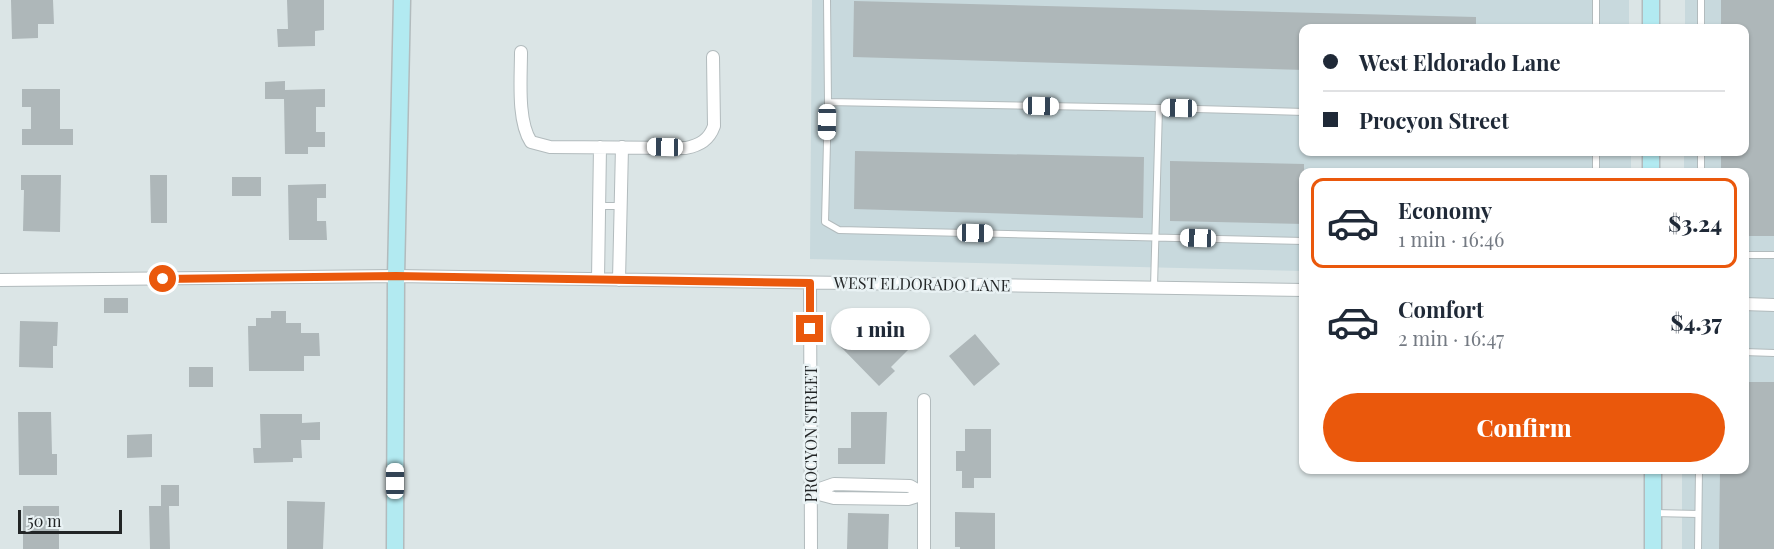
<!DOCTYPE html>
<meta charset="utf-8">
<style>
:root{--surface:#fff;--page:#f2f2f3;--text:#1f2937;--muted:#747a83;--line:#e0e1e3;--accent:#ea580c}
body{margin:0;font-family:"Playfair Display",serif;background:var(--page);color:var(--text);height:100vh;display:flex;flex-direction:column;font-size:22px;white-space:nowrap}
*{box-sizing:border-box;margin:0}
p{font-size:20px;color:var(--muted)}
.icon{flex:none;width:33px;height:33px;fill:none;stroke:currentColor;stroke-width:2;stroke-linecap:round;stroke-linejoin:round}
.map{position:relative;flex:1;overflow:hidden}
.sheet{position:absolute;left:1299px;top:168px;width:450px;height:306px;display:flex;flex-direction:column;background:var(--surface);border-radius:12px;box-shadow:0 2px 4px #0004}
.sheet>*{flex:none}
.guide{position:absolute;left:1299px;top:24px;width:450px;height:132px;border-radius:12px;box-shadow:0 2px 4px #0004;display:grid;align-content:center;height:132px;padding:0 24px;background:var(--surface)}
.scale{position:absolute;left:18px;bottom:15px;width:104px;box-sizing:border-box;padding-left:6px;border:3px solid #222526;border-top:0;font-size:16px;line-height:21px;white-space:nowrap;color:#222526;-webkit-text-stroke:4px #e9f2f4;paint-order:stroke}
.end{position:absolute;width:27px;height:27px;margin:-14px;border:8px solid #ea580c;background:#fff;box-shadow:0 0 0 3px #fff}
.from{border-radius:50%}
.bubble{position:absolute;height:42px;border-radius:21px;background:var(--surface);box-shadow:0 2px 4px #0004;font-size:20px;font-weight:800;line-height:42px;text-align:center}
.car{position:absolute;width:18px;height:36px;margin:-18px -9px;border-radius:8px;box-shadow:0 0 4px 2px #0007;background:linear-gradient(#fff 24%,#345 0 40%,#fff 0 76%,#345 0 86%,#fff 0)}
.guide b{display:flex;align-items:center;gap:21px;height:57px;font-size:22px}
.guide b+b{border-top:2px solid var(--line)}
.guide i{width:15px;height:15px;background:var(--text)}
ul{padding:10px 0 0;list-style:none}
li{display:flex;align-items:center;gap:18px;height:90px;margin:0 12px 9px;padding:0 12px;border:3px solid transparent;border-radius:12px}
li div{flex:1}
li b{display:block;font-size:22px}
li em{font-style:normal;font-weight:800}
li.active{border-color:var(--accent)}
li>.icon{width:54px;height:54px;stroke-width:1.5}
.button{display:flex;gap:12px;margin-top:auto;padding:12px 24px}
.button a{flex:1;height:69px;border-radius:36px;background:var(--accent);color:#fff;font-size:24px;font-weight:800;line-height:69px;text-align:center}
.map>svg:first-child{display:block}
.built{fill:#c8d9dd}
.building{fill:#aeb7b9}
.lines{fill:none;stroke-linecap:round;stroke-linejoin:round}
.service-casing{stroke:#b2bbbd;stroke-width:8}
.minor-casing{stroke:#b2bbbd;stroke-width:14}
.secondary-casing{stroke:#b2bbbd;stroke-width:19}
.service{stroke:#fff;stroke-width:6}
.minor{stroke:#fff;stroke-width:12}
.secondary{stroke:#b2eaf1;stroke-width:16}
.route{stroke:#ea580c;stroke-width:8}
.labels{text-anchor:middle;stroke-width:5;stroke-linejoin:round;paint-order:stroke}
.street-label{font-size:16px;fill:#222526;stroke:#e9f2f4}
</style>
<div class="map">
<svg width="1774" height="549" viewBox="0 0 1774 549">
<rect width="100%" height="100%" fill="#dbe5e6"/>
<path class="built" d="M 812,0 L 1629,0 L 1629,28 L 1304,28 L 1304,152 L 1631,152 L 1631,172 L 1304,172 L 1303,271 L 810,259 Z
M 1685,0 L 1774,0 L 1774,549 L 1682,549 L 1682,470 L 1744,470 L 1744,172 L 1684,172 L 1684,152 L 1744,152 L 1744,28 L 1685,28 Z"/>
<path class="building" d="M 11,0 L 53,0 L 54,24 L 38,24 L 38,38 L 12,39 Z
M 287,0 L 324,0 L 324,30 L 315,31 L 315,46 L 278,47 L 277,29 L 288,29 Z
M 1721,0 L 1774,0 L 1774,236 L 1744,236 L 1744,172 L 1721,172 L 1721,152 L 1744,152 L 1744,28 L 1721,28 Z
M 854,1 L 1476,17 L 1476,28 L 1304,28 L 1304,70 L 853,57 Z
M 285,81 L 285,90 L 325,89 L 325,107 L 316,107 L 316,132 L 325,132 L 325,147 L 308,147 L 308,154 L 285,154 L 284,99 L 265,99 L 265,82 Z
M 22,89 L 60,89 L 60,129 L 73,129 L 73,145 L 22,145 L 22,129 L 31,129 L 31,107 L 22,107 Z
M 855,151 L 1144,157 L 1143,218 L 854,209 Z
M 1170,161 L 1304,164 L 1304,224 L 1170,221 Z
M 21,175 L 61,175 L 60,232 L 23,231 L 24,190 L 21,190 Z
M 150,175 L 167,175 L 167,223 L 151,223 Z
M 232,177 L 261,177 L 261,196 L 232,196 Z
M 326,184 L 326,198 L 317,198 L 317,221 L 326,221 L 327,240 L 289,240 L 288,185 Z
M 104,298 L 128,298 L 128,313 L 104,313 Z
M 271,311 L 286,311 L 286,323 L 301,323 L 301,333 L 319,333 L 320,356 L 304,356 L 304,371 L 249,371 L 248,326 L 256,326 L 256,318 L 271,318 Z
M 873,313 L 908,350 L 891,367 L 895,371 L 879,386 L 839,345 Z
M 20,321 L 58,322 L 57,346 L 53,346 L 53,368 L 19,367 Z
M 975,334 L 1000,364 L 974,386 L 949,356 Z
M 189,367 L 213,367 L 213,387 L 189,387 Z
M 1744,382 L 1774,382 L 1774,549 L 1719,549 L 1720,470 L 1744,470 Z
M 18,412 L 51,412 L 52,454 L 57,454 L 57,475 L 19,475 Z
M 851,412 L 887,412 L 885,464 L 838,464 L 838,448 L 851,448 Z
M 260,414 L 302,414 L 302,423 L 320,422 L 320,440 L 301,440 L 302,458 L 293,458 L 293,462 L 254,463 L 253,448 L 261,448 Z
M 965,429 L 991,429 L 991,478 L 974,478 L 974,488 L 962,488 L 962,471 L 956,471 L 956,451 L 965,451 Z
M 152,434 L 152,457 L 127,458 L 127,435 Z
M 161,485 L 179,485 L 179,506 L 169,506 L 170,549 L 150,549 L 149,506 L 161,506 Z
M 287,501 L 325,502 L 323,549 L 287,549 Z
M 23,506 L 59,506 L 59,549 L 23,549 Z
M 955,512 L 995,513 L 995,549 L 960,549 L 960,547 L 955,547 Z
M 848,513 L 889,514 L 888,549 L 847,549 Z"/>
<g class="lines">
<g class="service-casing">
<path id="service" d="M 827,0 L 828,102
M 1596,0 L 1596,28
M 1701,28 L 1701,0
M 1159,108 L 1304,112
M 1596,152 L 1596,172
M 1701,172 L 1701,152
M 600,206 L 621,206
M 1744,255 L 1774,255
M 1154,287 L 1159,108 L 828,102 L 825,222 L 839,230 L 1304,241
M 1744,352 L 1774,353
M 1654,513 L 1698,514
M 1698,549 L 1699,470"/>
</g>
<g class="minor-casing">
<path id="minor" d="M 521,52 C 521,78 517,121 531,142 L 550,147 L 686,148 C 700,145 709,140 714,126 L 713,57
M 598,279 L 600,147
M 0,280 L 396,276 L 1304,290
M 619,280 L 622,147
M 810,283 L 811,549
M 1744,304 L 1774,305
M 811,492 L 834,484 L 910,486 L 924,494
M 811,492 L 834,498 L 908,499 L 924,494
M 924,549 L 924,400"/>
</g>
<g class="secondary-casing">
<path id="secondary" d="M 1651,0 L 1651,28
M 1651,172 L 1651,152
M 395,549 L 396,276 L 402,0
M 1653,549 L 1653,470"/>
</g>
<use href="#service" class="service"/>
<use href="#minor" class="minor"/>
<use href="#secondary" class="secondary"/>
</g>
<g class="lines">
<path class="route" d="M 163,279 L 396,276 L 810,283 L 810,329"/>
</g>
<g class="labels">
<g class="street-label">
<text transform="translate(922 284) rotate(1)" y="6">WEST ELDORADO LANE</text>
<text transform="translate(811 434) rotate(-90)" y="6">PROCYON STREET</text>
</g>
</g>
</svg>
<div class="scale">50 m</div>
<i class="end from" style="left:163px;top:279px"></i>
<i class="end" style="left:810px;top:329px"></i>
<div class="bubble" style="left:831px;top:308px;width:99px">1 min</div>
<i class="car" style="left:1041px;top:106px;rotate:91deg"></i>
<i class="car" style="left:1179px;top:108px;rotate:271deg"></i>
<i class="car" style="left:827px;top:122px;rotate:181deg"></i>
<i class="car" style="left:665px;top:147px;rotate:271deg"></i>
<i class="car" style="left:975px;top:233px;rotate:91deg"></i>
<i class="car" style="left:1198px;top:238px;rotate:272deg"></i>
<i class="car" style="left:395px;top:481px;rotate:0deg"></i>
<div class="guide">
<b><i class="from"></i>West Eldorado Lane</b>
<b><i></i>Procyon Street</b>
</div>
<section class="sheet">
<ul>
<li class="active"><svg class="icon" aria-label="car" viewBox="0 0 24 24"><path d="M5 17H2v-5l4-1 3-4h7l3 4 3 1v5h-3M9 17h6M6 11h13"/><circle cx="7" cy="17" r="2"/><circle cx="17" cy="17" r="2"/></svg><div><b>Economy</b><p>1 min · 16:46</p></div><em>$3.24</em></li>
<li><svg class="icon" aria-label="car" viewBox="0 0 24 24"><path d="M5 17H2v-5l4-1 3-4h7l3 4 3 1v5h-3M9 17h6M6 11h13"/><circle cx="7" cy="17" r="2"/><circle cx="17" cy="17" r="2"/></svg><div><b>Comfort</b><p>2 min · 16:47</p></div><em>$4.37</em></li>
</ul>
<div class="button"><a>Confirm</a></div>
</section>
</div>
